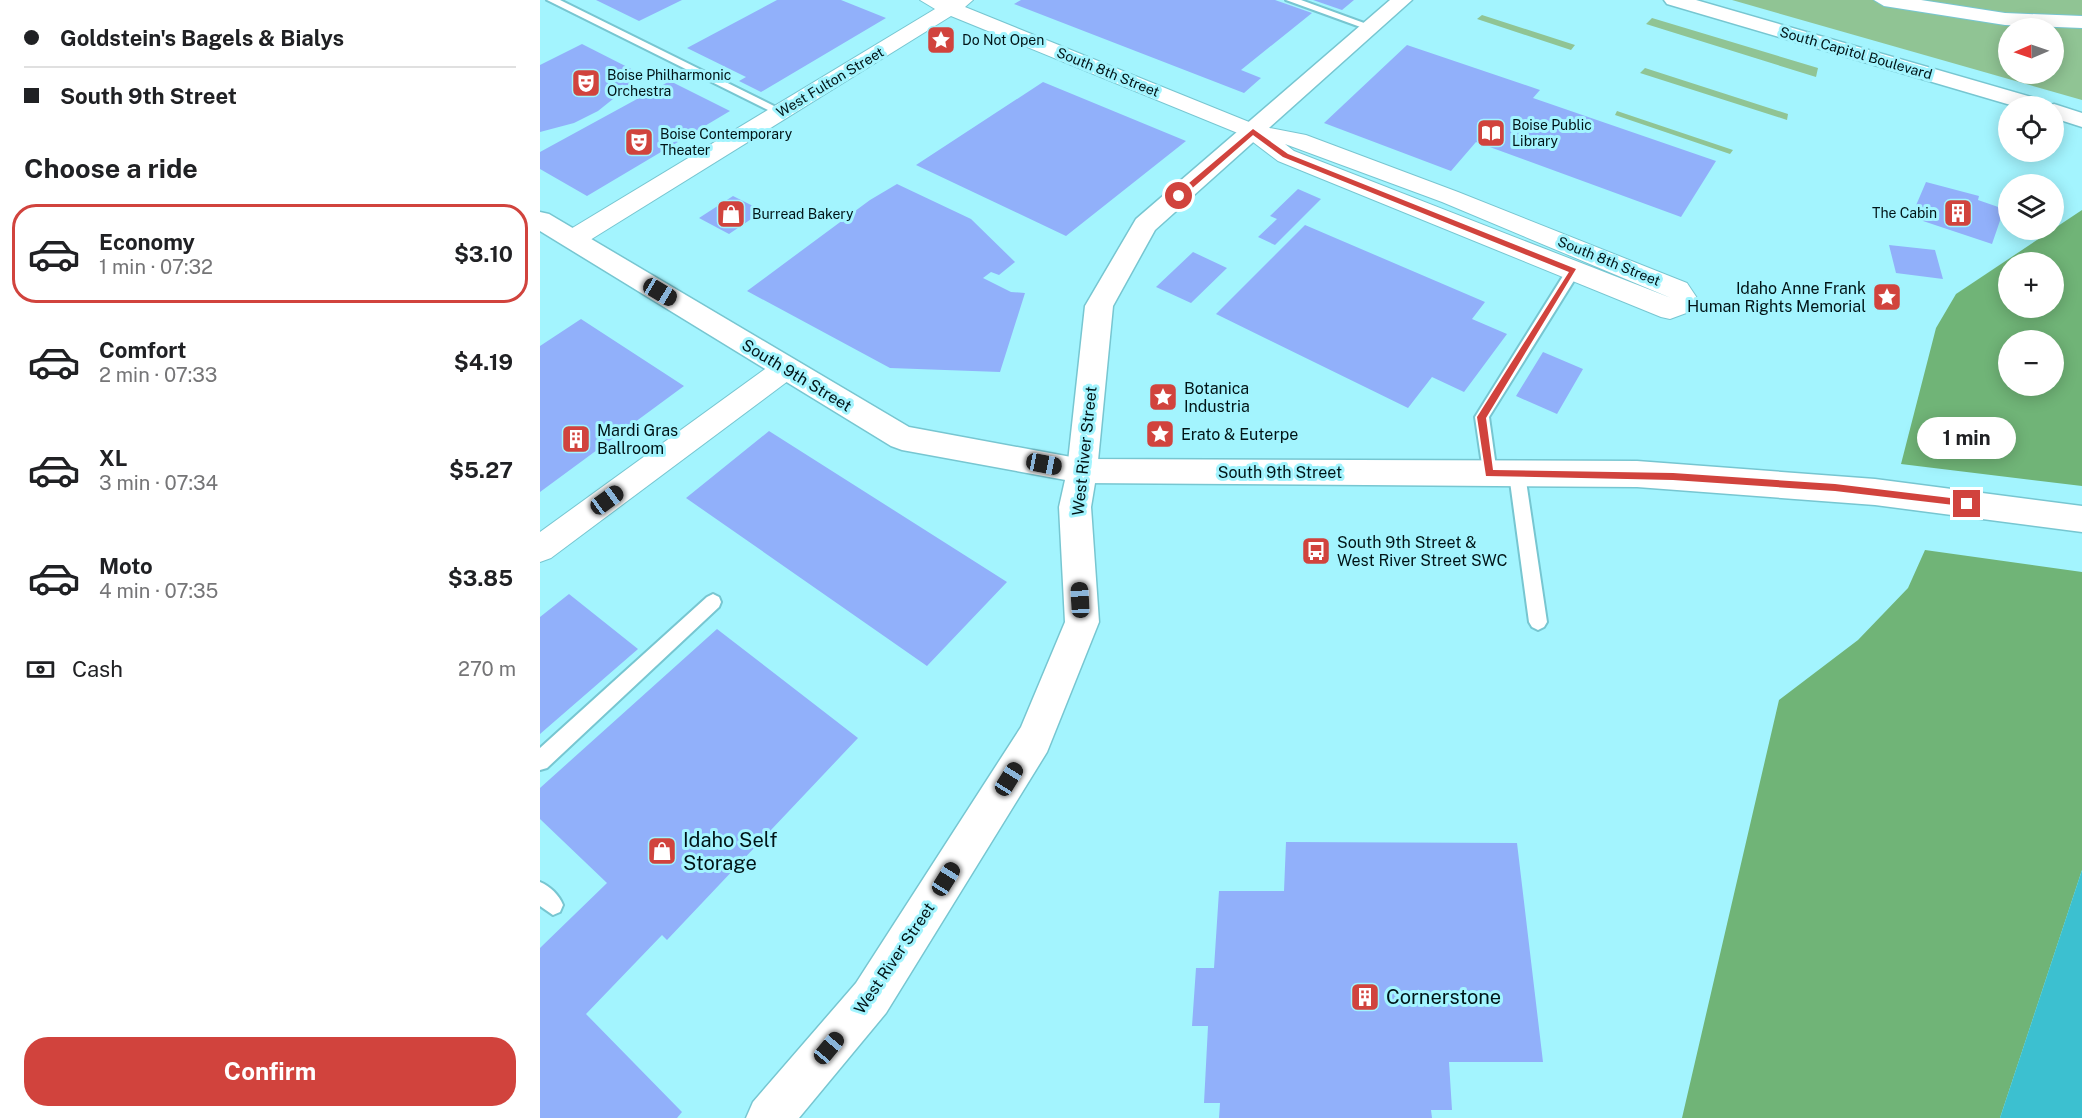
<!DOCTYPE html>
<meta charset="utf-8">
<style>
:root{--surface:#fff;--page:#f6f6f6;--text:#202124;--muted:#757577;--line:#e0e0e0;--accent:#d1433d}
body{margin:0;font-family:"Public Sans",sans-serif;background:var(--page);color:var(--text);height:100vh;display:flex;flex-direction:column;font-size:22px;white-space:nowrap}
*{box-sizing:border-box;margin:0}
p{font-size:20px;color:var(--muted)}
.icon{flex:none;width:33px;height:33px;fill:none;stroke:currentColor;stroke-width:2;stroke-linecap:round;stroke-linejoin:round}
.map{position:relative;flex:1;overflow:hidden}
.side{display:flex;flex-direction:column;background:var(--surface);width:540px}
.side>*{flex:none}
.top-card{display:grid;align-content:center;height:132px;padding:0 24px;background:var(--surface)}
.needle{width:39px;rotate:268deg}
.fabs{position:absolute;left:1458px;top:18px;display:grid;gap:12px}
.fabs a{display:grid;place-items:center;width:66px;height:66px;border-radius:50%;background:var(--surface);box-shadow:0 3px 15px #0003;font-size:30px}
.end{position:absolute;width:27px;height:27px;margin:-14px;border:8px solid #d1433d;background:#fff;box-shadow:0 0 0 3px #fff}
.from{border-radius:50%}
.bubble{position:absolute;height:42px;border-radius:21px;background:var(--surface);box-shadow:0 3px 15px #0003;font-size:20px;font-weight:700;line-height:42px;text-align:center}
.car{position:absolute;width:18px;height:36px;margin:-18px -9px;border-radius:8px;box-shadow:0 0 4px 2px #0007;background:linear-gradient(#222 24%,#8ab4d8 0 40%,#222 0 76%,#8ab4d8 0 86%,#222 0)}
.top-card b{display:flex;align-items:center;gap:21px;height:57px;font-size:22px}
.top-card b+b{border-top:2px solid var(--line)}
.top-card i{width:15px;height:15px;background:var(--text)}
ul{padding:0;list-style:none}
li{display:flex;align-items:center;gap:18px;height:99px;margin:0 12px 9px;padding:0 12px;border:3px solid transparent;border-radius:24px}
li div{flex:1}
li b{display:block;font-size:22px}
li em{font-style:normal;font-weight:700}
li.active{border-color:var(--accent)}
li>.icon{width:54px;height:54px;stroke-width:1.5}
h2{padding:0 24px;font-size:27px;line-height:72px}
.pay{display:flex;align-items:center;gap:15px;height:66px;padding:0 24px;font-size:22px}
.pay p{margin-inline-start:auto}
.button{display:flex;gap:12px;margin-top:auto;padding:12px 24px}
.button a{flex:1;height:69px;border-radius:24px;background:var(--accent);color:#fff;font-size:24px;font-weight:700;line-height:69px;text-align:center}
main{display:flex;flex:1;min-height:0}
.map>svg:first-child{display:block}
.green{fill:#90c494;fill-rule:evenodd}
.forest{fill:#70b477;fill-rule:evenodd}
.water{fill:#3cc0d0}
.building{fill:#91b0fa}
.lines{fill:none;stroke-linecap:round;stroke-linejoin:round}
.service-casing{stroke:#77c6d1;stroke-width:4}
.minor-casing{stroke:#77c6d1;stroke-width:2}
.secondary-casing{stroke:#77c6d1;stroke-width:3}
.primary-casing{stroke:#77c6d1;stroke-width:3}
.service{fill:#fff;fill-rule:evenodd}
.minor{fill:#fff;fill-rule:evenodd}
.secondary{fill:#fff;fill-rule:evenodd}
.primary{fill:#fff;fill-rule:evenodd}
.route{fill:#d1433d}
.labels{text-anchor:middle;stroke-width:6;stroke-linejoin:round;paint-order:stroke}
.far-poi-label{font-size:14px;fill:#001417;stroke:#a3f4fe;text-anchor:start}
.far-street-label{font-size:14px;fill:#001417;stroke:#a3f4fe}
.poi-label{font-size:16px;fill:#001417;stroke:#a3f4fe;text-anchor:start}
.street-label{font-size:16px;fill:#001417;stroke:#a3f4fe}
.near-poi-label{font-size:20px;fill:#001417;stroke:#a3f4fe;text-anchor:start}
</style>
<main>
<section class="side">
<div class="top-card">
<b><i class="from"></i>Goldstein's Bagels &amp; Bialys</b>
<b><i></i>South 9th Street</b>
</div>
<h2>Choose a ride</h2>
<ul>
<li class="active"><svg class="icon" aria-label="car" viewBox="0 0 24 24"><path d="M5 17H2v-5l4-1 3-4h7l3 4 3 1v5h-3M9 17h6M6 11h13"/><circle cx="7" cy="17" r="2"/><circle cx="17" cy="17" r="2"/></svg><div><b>Economy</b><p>1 min · 07:32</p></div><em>$3.10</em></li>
<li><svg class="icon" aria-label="car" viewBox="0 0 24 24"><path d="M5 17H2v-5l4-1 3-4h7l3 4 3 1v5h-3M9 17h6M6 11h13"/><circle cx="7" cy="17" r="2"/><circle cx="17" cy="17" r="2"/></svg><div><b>Comfort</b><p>2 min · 07:33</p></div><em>$4.19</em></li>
<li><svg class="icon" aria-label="car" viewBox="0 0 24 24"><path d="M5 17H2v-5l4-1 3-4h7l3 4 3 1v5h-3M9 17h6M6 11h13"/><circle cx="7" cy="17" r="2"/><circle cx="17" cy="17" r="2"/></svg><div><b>XL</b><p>3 min · 07:34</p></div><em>$5.27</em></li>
<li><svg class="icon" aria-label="car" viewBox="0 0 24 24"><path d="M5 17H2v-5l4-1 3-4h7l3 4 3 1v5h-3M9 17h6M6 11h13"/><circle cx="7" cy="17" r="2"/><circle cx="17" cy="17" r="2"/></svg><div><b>Moto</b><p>4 min · 07:35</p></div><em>$3.85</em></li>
</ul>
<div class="pay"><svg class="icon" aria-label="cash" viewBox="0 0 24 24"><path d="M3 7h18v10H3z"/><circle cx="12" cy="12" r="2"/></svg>Cash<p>270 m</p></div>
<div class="button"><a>Confirm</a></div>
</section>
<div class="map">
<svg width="1542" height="1118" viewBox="0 0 1542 1118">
<rect width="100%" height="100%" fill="#a3f4fe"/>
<path class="green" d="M 1192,0 L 1542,0 L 1542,100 ZM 1468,28 L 1514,28 L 1514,74 L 1468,74 Z
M 942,15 L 1035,45 L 1031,50 L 937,19 Z
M 1112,18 L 1278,68 L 1276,77 L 1106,24 Z
M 1105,68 L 1248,114 L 1247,120 L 1100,73 Z
M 1077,111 L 1193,150 L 1190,154 L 1075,115 Z"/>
<path class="forest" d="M 1542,210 L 1542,486 L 1361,464 L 1396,328 L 1416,294 ZM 1468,262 L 1514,262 L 1514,308 L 1468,308 ZM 1468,340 L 1514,340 L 1514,386 L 1468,386 Z
M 1385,550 L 1542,572 L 1542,870 L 1460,1118 L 1142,1118 L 1239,700 L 1318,640 L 1368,588 Z"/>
<path class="water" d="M 1542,870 L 1542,1118 L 1460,1118 Z"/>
<path class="building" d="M 56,0 L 142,0 L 99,21 Z
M 237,0 L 301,0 L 346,18 L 221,92 L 199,81 L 206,77 L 147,48 Z
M 481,0 L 735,0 L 772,13 L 701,70 L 721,78 L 704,93 L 474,4 Z
M 773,0 L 814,0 L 802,10 Z
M 42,44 L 105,76 L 79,90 L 83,91 L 58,111 L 34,123 L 0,132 L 0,65 Z
M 867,45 L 1000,90 L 993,98 L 1176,161 L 1141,217 L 936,142 L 911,171 L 784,123 Z
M 130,81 L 190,111 L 47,196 L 0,169 L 0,152 Z
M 503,82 L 646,141 L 526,236 L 376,165 Z
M 1386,182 L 1439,196 L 1438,200 L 1464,209 L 1452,244 L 1371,217 Z
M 357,184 L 431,219 L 475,262 L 459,275 L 451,272 L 443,278 L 471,292 L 485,293 L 460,372 L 350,368 L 207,291 L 330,200 Z
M 758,189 L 781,199 L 735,245 L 718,237 L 737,219 L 730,216 Z
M 193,196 L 223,211 L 189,234 L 159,218 Z
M 765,225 L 945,302 L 932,319 L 967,334 L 924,392 L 892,377 L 868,408 L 676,314 Z
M 1349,245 L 1395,250 L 1403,279 L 1356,273 Z
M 653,252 L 687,268 L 651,303 L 616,287 Z
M 41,319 L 144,386 L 0,492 L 0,346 Z
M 1003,352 L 1043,369 L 1017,414 L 976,396 Z
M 229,431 L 467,582 L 387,666 L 146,498 Z
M 29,594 L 98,649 L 0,734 L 0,617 Z
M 177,629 L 318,738 L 127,940 L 122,935 L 46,1014 L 142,1112 L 137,1118 L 0,1118 L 0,948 L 67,883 L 0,819 L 0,788 Z
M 746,842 L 977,843 L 1003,1062 L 909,1062 L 912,1110 L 891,1110 L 892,1118 L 679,1118 L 680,1103 L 664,1103 L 668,1026 L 652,1026 L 656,968 L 674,968 L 679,891 L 744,891 Z"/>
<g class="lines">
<g class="service-casing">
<path id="service" d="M 7,0 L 20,0 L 246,112 L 236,114 Z
M 746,0 L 761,0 L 835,27 L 826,29 Z
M 1033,266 L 1040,271 L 949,417 L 957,474 L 954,478 L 944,478 L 935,417 L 1028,268 Z
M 977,468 L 985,474 L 1007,622 L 1004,627 L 998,630 L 992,627 L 989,622 L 969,474 Z
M 173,594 L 179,597 L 181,602 L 179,607 L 7,768 L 0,770 L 0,748 L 167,597 Z
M 0,882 C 10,886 19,895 23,905 L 20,912 L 13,915 L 0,906 Z"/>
</g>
<g class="minor-casing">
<path id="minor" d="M 380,0 L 433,0 L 425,7 L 719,126 L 766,135 L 918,192 L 1147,283 L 1157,298 L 1149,312 L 1130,319 L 1121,317 L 738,161 L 705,136 L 411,16 L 42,245 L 33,247 L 24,245 L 21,239 L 24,233 L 395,9 ZM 745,144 L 902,202 L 1131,298 L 754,151 Z
M 1334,0 L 1381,0 L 1465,13 L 1542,16 L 1542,28 L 1465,25 L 1344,6 Z
M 246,358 L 256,361 L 260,368 L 256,375 L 11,558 L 0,562 L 0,532 L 236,361 Z"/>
</g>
<g class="secondary-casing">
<path id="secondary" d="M 850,0 L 872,0 L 615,230 L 573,306 L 557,471 L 551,507 L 559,622 L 507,752 L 346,1013 L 259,1118 L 206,1118 L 213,1102 L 316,983 L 481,727 L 525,622 L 519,507 L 527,471 L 545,306 L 596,219 Z"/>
</g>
<g class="primary-casing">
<path id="primary" d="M 1124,0 L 1156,0 L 1505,101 L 1508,106 L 1514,104 L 1542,113 L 1542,127 L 1514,118 L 1514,106 L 1474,106 L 1127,4 Z
M 0,212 L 9,214 L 369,427 L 542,459 L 1097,461 L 1335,479 L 1542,506 L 1542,532 L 1335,505 L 1097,487 L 542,483 L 362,450 L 351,446 L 0,231 Z"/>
</g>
<use href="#service" class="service"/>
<use href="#minor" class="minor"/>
<use href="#secondary" class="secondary"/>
<use href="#primary" class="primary"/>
</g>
<path class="route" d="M 713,129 L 748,154 L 1036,269 L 946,418 L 953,470 L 1133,473 L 1295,484 L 1427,500 L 1431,501 L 1431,507 L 1295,491 L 1133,480 L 946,476 L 937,417 L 1029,272 L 743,157 L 713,135 L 641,198 L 636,198 L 636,194 Z"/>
<defs>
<g id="sight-square" transform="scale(1.5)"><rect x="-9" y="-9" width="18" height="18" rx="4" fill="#d1433d" stroke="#a3f4fe"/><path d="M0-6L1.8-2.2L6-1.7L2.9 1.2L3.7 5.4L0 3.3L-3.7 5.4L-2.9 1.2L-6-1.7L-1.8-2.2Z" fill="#fff"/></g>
<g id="theatre-square" transform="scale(1.5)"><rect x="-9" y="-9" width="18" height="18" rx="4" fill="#d1433d" stroke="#a3f4fe"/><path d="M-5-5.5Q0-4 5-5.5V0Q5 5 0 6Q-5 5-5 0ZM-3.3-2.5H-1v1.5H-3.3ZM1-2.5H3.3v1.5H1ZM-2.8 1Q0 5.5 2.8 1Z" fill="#fff"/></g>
<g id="library-square" transform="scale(1.5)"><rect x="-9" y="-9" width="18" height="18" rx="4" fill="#d1433d" stroke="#a3f4fe"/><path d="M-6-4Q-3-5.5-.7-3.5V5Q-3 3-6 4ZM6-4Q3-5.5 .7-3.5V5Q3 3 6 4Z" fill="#fff"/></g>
<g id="building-square" transform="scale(1.5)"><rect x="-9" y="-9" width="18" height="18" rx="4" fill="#d1433d" stroke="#a3f4fe"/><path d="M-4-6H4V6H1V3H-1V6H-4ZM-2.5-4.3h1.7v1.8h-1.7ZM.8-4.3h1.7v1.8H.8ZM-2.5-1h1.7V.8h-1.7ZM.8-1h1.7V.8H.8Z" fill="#fff"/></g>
<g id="shop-square" transform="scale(1.5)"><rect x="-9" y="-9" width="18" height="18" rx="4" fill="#d1433d" stroke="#a3f4fe"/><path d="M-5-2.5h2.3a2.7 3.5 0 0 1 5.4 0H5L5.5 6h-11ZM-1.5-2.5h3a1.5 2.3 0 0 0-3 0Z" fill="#fff"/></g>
<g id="bus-square" transform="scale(1.5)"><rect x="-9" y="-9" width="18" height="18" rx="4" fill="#d1433d" stroke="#a3f4fe"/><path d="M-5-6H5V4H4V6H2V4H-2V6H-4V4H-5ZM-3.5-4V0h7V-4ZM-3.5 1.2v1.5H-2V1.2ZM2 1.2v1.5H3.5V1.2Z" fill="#fff"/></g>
</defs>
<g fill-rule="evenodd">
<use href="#sight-square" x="401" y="40"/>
<use href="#theatre-square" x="46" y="83"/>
<use href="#library-square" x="951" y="133"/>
<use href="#theatre-square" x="99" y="142"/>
<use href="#building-square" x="1418" y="213"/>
<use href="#shop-square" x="191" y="214"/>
<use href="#sight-square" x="1347" y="297"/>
<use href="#sight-square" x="623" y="397"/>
<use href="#sight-square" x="620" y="434"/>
<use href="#building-square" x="36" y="439"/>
<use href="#bus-square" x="776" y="551"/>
<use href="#shop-square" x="122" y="851"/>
<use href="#building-square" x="825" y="997"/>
</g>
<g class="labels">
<g class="far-poi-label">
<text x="422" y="45">Do Not Open</text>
<text x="67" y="80">Boise Philharmonic<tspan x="67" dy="16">Orchestra</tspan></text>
<text x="972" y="130">Boise Public<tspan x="972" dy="16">Library</tspan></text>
<text x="120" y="139">Boise Contemporary<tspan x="120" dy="16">Theater</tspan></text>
<text x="1397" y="218" text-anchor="end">The Cabin</text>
<text x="212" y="219">Burread Bakery</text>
</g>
<g class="far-street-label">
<text transform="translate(1316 53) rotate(16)" y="5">South Capitol Boulevard</text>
<text transform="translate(568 72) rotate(22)" y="5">South 8th Street</text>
<text transform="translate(290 82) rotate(-31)" y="5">West Fulton Street</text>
<text transform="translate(1069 261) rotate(22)" y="5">South 8th Street</text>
</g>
<g class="poi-label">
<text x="1326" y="294" text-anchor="end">Idaho Anne Frank<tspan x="1326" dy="18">Human Rights Memorial</tspan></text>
<text x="644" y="394">Botanica<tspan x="644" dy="18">Industria</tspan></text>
<text x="57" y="436">Mardi Gras<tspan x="57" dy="18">Ballroom</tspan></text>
<text x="641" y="440">Erato &amp; Euterpe</text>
<text x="797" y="548">South 9th Street &amp;<tspan x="797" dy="18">West River Street SWC</tspan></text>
</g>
<g class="street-label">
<text transform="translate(257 375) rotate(31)" y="6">South 9th Street</text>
<text transform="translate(544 451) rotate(-84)" y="6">West River Street</text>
<text x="740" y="478">South 9th Street</text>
<text transform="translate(354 958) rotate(-56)" y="6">West River Street</text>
</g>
<g class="near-poi-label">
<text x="143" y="847">Idaho Self<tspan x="143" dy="23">Storage</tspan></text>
<text x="846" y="1004">Cornerstone</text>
</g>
</g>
</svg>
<div class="fabs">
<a><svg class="needle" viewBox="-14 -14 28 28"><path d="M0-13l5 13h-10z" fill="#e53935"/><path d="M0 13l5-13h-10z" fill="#757577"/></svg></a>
<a><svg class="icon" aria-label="locate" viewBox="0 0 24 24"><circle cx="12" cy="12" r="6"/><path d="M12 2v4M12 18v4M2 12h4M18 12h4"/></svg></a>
<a><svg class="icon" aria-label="layers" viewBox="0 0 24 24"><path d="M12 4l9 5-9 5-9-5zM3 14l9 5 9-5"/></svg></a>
<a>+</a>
<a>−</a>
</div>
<i class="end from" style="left:639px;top:196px"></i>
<i class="end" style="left:1427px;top:504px"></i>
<div class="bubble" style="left:1377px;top:417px;width:99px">1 min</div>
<i class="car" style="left:120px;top:292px;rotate:121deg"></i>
<i class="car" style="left:504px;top:464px;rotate:101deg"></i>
<i class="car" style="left:67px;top:500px;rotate:54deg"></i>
<i class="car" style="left:540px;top:600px;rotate:357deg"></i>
<i class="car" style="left:469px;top:779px;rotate:32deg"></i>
<i class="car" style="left:406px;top:879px;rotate:32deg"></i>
<i class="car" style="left:289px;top:1048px;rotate:40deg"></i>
</div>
</main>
